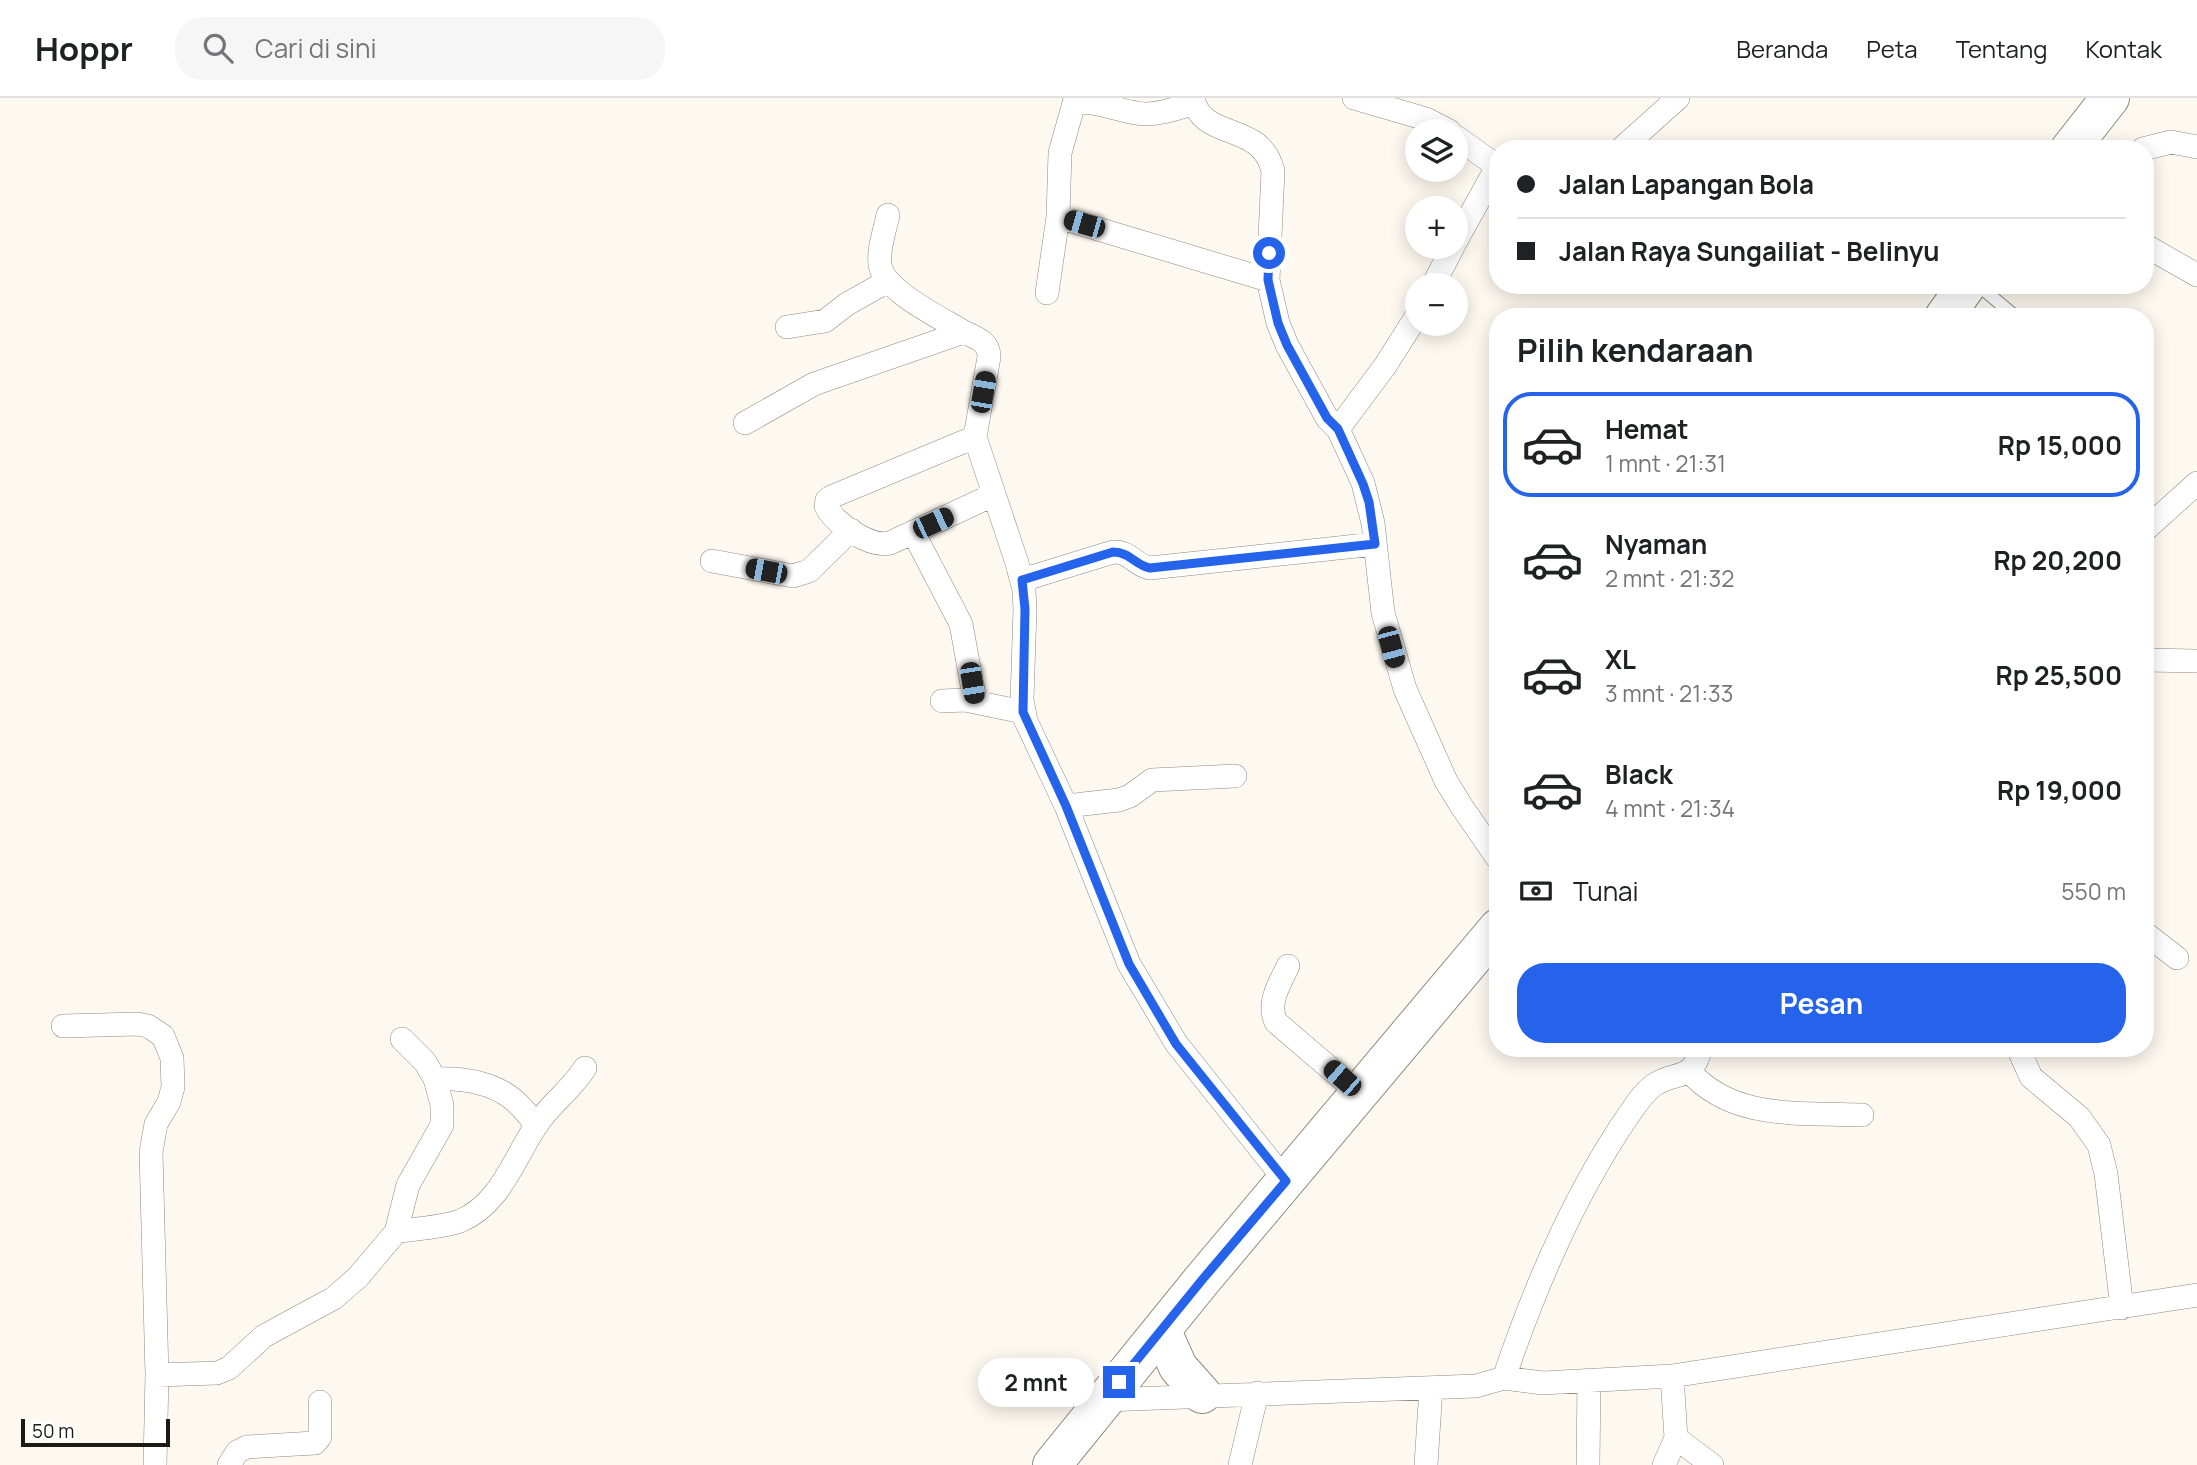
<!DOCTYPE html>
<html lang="id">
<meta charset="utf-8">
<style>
:root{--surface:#fff;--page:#f6f6f6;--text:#202124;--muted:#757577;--line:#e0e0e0;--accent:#2563eb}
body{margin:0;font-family:Manrope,sans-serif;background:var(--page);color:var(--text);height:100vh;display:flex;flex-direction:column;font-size:26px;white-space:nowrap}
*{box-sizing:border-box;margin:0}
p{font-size:23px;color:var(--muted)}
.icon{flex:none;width:38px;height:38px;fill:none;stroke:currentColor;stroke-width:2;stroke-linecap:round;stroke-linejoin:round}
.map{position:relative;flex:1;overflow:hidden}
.sheet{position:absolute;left:1489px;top:210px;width:665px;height:749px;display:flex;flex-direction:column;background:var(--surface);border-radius:28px;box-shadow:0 4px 18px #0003}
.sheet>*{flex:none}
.top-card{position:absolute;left:1489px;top:42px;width:665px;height:154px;border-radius:28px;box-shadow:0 4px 18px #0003;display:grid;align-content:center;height:154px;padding:0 28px;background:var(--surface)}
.fabs{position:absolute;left:1405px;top:21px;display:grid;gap:14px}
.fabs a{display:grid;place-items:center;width:63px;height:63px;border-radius:50%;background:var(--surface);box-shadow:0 4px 18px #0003;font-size:35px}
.scale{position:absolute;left:21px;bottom:18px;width:149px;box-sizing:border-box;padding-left:7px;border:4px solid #1c1a16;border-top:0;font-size:19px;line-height:24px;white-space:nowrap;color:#1c1a16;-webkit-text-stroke:5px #fff;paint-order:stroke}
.end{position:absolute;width:32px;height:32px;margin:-16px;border:9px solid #2563eb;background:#fff;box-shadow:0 0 0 4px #fff}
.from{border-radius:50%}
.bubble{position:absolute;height:49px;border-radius:24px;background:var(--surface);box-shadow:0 4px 18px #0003;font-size:23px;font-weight:700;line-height:49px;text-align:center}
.car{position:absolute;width:21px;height:42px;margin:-21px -10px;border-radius:9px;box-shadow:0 0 5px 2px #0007;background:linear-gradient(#222 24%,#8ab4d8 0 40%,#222 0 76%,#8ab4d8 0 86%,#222 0)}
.top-card b{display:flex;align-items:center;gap:24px;height:66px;font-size:26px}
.top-card b+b{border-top:2px solid var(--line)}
.top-card i{width:18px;height:18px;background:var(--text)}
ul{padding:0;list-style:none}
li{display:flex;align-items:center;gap:21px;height:105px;margin:0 14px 10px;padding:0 14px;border:4px solid transparent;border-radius:28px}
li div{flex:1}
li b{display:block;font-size:26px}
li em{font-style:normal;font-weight:700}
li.active{border-color:var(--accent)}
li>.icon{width:63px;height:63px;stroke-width:1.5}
h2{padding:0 28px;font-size:32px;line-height:84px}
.pay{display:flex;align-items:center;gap:18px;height:77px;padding:0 28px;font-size:26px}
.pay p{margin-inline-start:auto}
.action{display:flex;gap:14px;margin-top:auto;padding:14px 28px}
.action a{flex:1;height:80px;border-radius:28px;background:var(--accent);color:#fff;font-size:28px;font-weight:700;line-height:80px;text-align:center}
header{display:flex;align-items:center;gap:42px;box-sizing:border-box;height:98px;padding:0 35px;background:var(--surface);border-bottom:2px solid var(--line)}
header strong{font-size:33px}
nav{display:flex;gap:38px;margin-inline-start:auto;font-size:24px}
.search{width:490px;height:63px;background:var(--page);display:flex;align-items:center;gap:18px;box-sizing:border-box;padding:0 24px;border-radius:28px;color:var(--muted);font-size:26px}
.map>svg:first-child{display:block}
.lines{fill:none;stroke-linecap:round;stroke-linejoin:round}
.service-casing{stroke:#8f897f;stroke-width:14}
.minor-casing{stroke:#8f897f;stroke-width:24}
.trunk-casing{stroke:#8f897f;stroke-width:40}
.service{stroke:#fff;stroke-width:12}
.minor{stroke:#fff;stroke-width:23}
.trunk{stroke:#fff;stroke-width:38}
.route{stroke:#2563eb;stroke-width:9}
</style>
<header>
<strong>Hoppr</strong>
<div class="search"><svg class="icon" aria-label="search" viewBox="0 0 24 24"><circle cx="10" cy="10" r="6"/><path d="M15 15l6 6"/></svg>Cari di sini</div>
<nav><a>Beranda</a><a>Peta</a><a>Tentang</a><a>Kontak</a></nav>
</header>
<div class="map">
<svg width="2197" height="1367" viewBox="0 0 2197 1367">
<rect width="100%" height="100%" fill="#fef9f0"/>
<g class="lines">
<g class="service-casing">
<path id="service" d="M 1978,187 L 2016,219"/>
</g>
<g class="minor-casing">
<path id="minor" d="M 1193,0 C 1202,44 1261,22 1273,73 L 1268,182 L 1278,225 L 1287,247 L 1327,320 L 1338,331 L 1363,385 L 1373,425 L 1383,515 L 1405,591 L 1446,683 L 1462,709 L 1498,761
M 1354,0 L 1426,21 L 1449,33
M 1456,39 L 1497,68
M 1621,51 L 1678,0
M 2143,51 L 2171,44 L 2197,49
M 888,117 C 885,132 878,151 880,166 C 882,192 943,221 964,234
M 1058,119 L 1060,55 L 1074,5 C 1098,1 1121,15 1145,16 C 1161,16 1179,10 1194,5
M 1456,143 L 1498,67
M 2146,148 L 2197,177
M 1433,187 L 1453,149
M 1047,195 L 1058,119 L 1268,182
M 787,229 L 825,223 L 847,206 L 888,183
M 745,325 L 814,286 L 964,234 C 976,240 989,243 989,259 L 975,339 L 1017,465 L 1024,492 L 1025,511 L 1022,602 L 1026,623 L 1066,708 L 1129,866 L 1176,945 L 1286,1083
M 1338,331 L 1385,268 L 1418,216
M 975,339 L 831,399 L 827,402 L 826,408 C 834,425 870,450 890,445 L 993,397
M 2146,431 L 2197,385
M 913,434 L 961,526 L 975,603
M 712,463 L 793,478 L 809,473 L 851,432
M 1022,482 L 1113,454 C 1130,453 1136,468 1150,470 L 1375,446
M 2146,562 L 2197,563
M 942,603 L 965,602 L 1023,614
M 1066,708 L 1119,702 L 1130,698 L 1152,682 L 1235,678
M 2146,836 L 2177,860
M 1288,868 C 1279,887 1267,905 1276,924 L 1360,996
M 63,928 L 137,926 L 148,928 L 163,938 L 172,960 L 173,989 L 169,1004 L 156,1026 L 151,1054 L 157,1277 L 155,1367
M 2018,950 L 2031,979 L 2079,1019 L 2099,1047 L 2106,1076 L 2122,1210
M 1689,973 C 1733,1023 1801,1014 1862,1017
M 435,981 C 461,980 489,984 510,999 C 520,1006 529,1018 537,1027
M 396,1134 C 416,1130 441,1130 460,1123 C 504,1105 516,1052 543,1018 C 557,1001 573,989 585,970
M 157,1277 L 217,1275 L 229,1270 L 264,1238 L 334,1200 L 358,1179 L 396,1134 L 408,1087 L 442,1027 L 442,1007 L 435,981 L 425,964 L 402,941
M 1504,1280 C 1535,1188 1574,1096 1630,1015 C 1637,1005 1644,994 1654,987 C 1676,972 1692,985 1701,950
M 1105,1302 L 1476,1288 L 1504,1280 L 1543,1285 L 1672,1278 L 2197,1197
M 1676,1340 L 1712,1367
M 229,1367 L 237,1354 L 247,1349 L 315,1345 L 320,1339 L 320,1304
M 1240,1367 L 1257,1295
M 1426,1367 L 1431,1290
M 1588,1367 L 1589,1282
M 1664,1367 L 1676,1340 L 1672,1278"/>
</g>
<g class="trunk-casing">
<path id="trunk" d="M 2070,51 L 2110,0
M 1944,219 L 1967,187
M 1162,1233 L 1178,1269 L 1202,1296
M 1052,1367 L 1202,1182 L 1498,830"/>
</g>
<use href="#service" class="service"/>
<use href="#minor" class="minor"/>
<use href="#trunk" class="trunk"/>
</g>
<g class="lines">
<path class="route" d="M 1119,1284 L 1202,1182 L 1286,1083 L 1176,946 L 1129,866 L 1066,708 L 1023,614 L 1025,511 L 1022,482 L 1113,454 C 1130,454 1136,468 1150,470 L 1375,446 L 1369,404 L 1363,386 L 1338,331 L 1327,320 L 1287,247 L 1278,225 L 1268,182 L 1269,155"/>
</g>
</svg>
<div class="fabs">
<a><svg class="icon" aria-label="layers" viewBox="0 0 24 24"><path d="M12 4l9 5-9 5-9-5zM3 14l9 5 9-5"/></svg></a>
<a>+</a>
<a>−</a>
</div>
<div class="scale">50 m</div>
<i class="end from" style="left:1269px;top:155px"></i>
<i class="end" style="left:1119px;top:1284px"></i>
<div class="bubble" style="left:978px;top:1260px;width:116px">2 mnt</div>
<i class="car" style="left:1084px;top:126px;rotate:286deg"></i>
<i class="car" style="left:983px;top:294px;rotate:10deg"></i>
<i class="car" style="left:933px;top:425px;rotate:65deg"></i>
<i class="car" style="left:766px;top:473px;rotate:281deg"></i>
<i class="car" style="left:1391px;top:549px;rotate:165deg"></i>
<i class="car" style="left:972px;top:585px;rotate:171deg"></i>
<i class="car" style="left:1342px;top:980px;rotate:311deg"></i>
<div class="top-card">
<b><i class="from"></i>Jalan Lapangan Bola</b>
<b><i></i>Jalan Raya Sungailiat - Belinyu</b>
</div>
<section class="sheet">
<h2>Pilih kendaraan</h2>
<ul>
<li class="active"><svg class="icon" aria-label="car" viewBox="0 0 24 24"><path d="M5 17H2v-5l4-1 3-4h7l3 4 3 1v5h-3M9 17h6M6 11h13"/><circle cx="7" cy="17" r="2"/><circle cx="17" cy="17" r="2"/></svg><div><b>Hemat</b><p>1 mnt · 21:31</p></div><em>Rp 15,000</em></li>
<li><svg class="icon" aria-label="car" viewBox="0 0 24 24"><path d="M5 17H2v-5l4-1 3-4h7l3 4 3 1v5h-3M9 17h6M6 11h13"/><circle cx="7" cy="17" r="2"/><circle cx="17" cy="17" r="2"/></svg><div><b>Nyaman</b><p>2 mnt · 21:32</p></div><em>Rp 20,200</em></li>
<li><svg class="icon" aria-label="car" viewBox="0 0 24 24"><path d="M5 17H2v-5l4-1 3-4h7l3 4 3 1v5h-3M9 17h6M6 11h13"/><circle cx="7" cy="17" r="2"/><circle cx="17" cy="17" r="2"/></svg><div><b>XL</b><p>3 mnt · 21:33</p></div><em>Rp 25,500</em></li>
<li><svg class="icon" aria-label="car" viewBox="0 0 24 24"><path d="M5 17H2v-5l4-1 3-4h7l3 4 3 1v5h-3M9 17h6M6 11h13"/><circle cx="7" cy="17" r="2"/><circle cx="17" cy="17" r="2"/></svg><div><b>Black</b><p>4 mnt · 21:34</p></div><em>Rp 19,000</em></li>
</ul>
<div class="pay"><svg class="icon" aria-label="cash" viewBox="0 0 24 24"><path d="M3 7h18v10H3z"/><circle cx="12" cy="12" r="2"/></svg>Tunai<p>550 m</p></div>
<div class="action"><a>Pesan</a></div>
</section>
</div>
